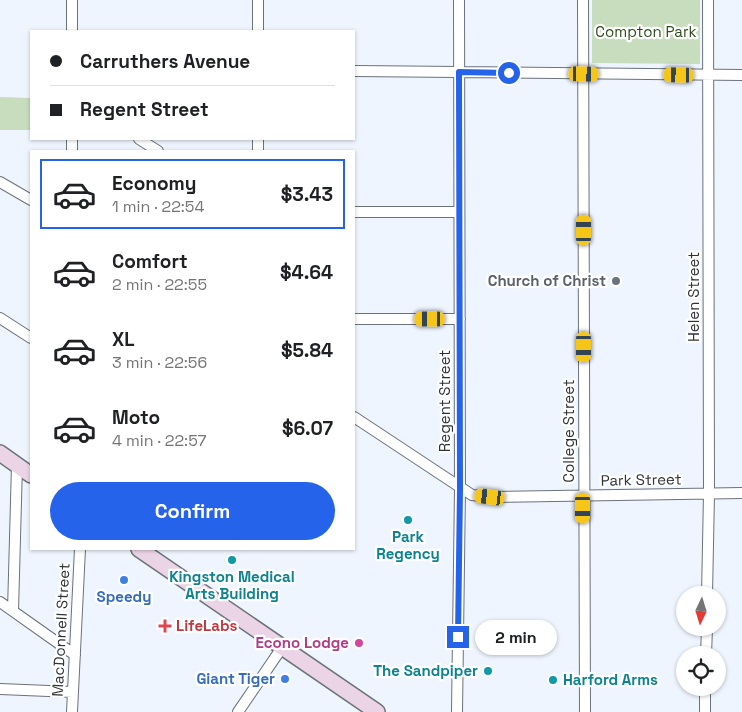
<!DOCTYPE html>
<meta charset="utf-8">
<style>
:root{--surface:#fff;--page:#f6f6f6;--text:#202124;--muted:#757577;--line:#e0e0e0;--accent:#2563eb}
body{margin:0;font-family:"Space Grotesk",sans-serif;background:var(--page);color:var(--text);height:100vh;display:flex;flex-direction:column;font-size:19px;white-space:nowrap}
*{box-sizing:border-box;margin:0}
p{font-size:16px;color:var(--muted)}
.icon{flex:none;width:28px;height:28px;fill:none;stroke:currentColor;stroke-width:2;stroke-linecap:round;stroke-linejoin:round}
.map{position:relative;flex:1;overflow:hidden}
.details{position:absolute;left:30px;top:150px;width:325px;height:400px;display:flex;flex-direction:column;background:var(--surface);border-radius:0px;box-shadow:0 1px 4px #0004}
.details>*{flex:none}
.guide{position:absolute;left:30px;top:30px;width:325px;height:110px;border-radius:0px;box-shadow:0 1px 4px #0004;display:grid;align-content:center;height:110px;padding:0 20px;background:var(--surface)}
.needle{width:32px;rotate:184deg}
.buttons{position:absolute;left:676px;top:586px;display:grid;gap:10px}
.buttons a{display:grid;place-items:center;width:50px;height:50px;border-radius:50%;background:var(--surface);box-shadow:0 1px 4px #0004;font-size:25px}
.end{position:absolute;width:22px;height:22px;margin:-11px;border:6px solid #2563eb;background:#fff;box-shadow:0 0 0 2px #fff}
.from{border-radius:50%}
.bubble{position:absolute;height:35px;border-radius:18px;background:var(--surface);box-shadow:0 1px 4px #0004;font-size:16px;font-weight:800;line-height:35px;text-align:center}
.car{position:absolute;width:15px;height:30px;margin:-15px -8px;border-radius:6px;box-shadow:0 0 4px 1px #0007;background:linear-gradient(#f5c518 24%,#345 0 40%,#f5c518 0 76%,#345 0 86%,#f5c518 0)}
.guide b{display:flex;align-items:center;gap:18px;height:48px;font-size:19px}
.guide b+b{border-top:1px solid var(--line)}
.guide i{width:12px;height:12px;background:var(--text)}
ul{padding:9px 0 0;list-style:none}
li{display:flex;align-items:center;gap:15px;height:70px;margin:0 10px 8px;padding:0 10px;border:2px solid transparent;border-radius:0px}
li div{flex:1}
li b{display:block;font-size:19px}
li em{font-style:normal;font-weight:800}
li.on{border-color:var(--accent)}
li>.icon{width:45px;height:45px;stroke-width:1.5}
.button{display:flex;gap:10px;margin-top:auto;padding:10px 20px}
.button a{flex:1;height:58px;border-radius:30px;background:var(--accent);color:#fff;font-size:20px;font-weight:800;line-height:58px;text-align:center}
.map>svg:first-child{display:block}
.green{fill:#c8ddbe}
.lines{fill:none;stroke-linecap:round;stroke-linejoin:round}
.street-casing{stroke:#6b727b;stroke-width:12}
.secondary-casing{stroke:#6b727b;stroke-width:18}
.street{stroke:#fff;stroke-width:10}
.secondary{stroke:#ecd4e7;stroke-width:15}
.route{stroke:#2563eb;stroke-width:6}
.worship-dot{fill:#6b7280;stroke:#fff;stroke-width:2}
.culture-dot{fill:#0f9aa8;stroke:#fff;stroke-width:2}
.shop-dot{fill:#3f7fe0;stroke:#fff;stroke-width:2}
.health-dot{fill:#e0444e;stroke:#fff;stroke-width:2}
.hotel-dot{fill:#d1479c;stroke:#fff;stroke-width:2}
.labels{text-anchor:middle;stroke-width:4.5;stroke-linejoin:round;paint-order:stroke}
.park-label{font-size:15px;fill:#2e4d1d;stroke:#fff}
.worship-label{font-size:15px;font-weight:bold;fill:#5b616d;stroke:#fff;text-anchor:end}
.street-label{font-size:15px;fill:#2f3336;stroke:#fff}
.culture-label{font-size:15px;font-weight:bold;fill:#0d838f;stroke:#fff}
.shop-label{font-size:15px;font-weight:bold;fill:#366cbe;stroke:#fff}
.health-label{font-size:15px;font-weight:bold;fill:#be3a42;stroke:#fff;text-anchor:start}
.hotel-label{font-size:15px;font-weight:bold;fill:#b23c85;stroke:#fff;text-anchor:end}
</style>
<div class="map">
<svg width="742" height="712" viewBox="0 0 742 712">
<rect width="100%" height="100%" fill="#eff5fe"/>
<path class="green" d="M 592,0 L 700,0 L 700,64 L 592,63 Z
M 0,97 L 31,98 L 31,130 L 0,130 Z"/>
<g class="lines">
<g class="street-casing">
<path id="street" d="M 583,0 L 585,712
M 72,31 L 72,0
M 258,31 L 258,0
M 354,71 L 742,75
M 139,139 L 158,151
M 72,151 L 72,139
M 258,151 L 258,139
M 0,182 L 31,200
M 354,212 L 459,212
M 0,318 L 31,338
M 354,319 L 460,319
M 354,417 L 472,495 L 490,497 L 742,493
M 707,595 L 709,494 L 708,0
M 0,602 L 75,655
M 13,611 L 17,465
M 706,655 L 707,628
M 0,689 L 73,692
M 72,712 L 80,549
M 238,712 L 283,646
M 457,712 L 460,489 L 459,0
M 705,712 L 705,688"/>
</g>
<g class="secondary-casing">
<path id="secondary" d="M 0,453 L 31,475
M 139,549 L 377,712"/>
</g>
<use href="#street" class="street"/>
<use href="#secondary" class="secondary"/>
</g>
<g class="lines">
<path class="route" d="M 458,637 L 460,489 L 459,72 L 509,73"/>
</g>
<circle class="worship-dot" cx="616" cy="281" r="5"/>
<g class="culture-dot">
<circle cx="408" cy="520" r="5"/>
<circle cx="232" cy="560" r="5"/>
<circle cx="488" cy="671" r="5"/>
<circle cx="553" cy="680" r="5"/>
</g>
<g class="shop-dot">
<circle cx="124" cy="580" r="5"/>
<circle cx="285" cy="679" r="5"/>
</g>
<path class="health-dot" d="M162.5 618.5h5v5h5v5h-5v5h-5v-5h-5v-5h5z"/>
<circle class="hotel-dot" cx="359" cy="643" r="5"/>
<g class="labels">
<g class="park-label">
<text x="646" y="37">Compton Park</text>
</g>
<g class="worship-label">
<text x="606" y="286">Church of Christ</text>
</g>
<g class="street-label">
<text transform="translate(694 297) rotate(-90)" y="5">Helen Street</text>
<text transform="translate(445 401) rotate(-90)" y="5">Regent Street</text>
<text transform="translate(569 431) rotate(-90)" y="5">College Street</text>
<text transform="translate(641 480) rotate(-1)" y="5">Park Street</text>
<text transform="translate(61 630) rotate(-87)" y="5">MacDonnell Street</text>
</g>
<g class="culture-label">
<text x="408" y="542">Park<tspan x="408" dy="17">Regency</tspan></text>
<text x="232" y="582">Kingston Medical<tspan x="232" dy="17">Arts Building</tspan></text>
<text x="478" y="676" text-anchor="end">The Sandpiper</text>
<text x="563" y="685" text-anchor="start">Harford Arms</text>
</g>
<g class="shop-label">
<text x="124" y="602">Speedy</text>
<text x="275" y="684" text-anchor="end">Giant Tiger</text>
</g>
<g class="health-label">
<text x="176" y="631">LifeLabs</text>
</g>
<g class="hotel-label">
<text x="349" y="648">Econo Lodge</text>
</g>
</g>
</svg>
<div class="buttons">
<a><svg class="needle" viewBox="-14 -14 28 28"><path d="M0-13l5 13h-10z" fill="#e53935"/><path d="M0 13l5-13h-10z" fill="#757577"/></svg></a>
<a><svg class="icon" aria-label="locate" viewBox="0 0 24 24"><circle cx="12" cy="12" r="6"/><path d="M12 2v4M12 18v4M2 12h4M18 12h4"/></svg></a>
</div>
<i class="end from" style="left:509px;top:73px"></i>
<i class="end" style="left:458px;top:637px"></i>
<div class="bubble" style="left:475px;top:620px;width:82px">2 min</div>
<i class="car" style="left:584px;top:74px;rotate:91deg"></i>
<i class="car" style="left:679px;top:75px;rotate:271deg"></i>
<i class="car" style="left:584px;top:230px;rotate:0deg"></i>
<i class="car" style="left:430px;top:319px;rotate:270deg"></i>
<i class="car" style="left:584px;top:347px;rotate:180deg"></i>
<i class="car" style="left:490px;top:497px;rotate:277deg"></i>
<i class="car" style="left:583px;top:508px;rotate:180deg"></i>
<div class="guide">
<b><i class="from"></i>Carruthers Avenue</b>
<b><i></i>Regent Street</b>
</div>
<section class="details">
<ul>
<li class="on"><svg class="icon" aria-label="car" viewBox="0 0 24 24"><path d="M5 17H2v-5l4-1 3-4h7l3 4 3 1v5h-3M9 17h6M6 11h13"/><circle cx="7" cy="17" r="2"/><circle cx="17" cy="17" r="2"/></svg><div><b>Economy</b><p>1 min · 22:54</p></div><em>$3.43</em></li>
<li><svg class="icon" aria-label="car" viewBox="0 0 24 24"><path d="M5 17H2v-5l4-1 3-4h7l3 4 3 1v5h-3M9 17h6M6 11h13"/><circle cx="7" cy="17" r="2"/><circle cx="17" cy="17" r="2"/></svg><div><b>Comfort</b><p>2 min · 22:55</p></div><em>$4.64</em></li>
<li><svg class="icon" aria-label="car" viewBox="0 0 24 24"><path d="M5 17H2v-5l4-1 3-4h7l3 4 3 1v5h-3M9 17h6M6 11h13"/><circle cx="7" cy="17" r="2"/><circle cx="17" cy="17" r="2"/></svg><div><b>XL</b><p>3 min · 22:56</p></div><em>$5.84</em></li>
<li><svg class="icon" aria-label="car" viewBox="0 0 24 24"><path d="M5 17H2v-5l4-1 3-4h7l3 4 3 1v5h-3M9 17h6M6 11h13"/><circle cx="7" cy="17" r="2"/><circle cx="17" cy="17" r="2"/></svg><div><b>Moto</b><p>4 min · 22:57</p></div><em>$6.07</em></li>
</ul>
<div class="button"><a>Confirm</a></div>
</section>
</div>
